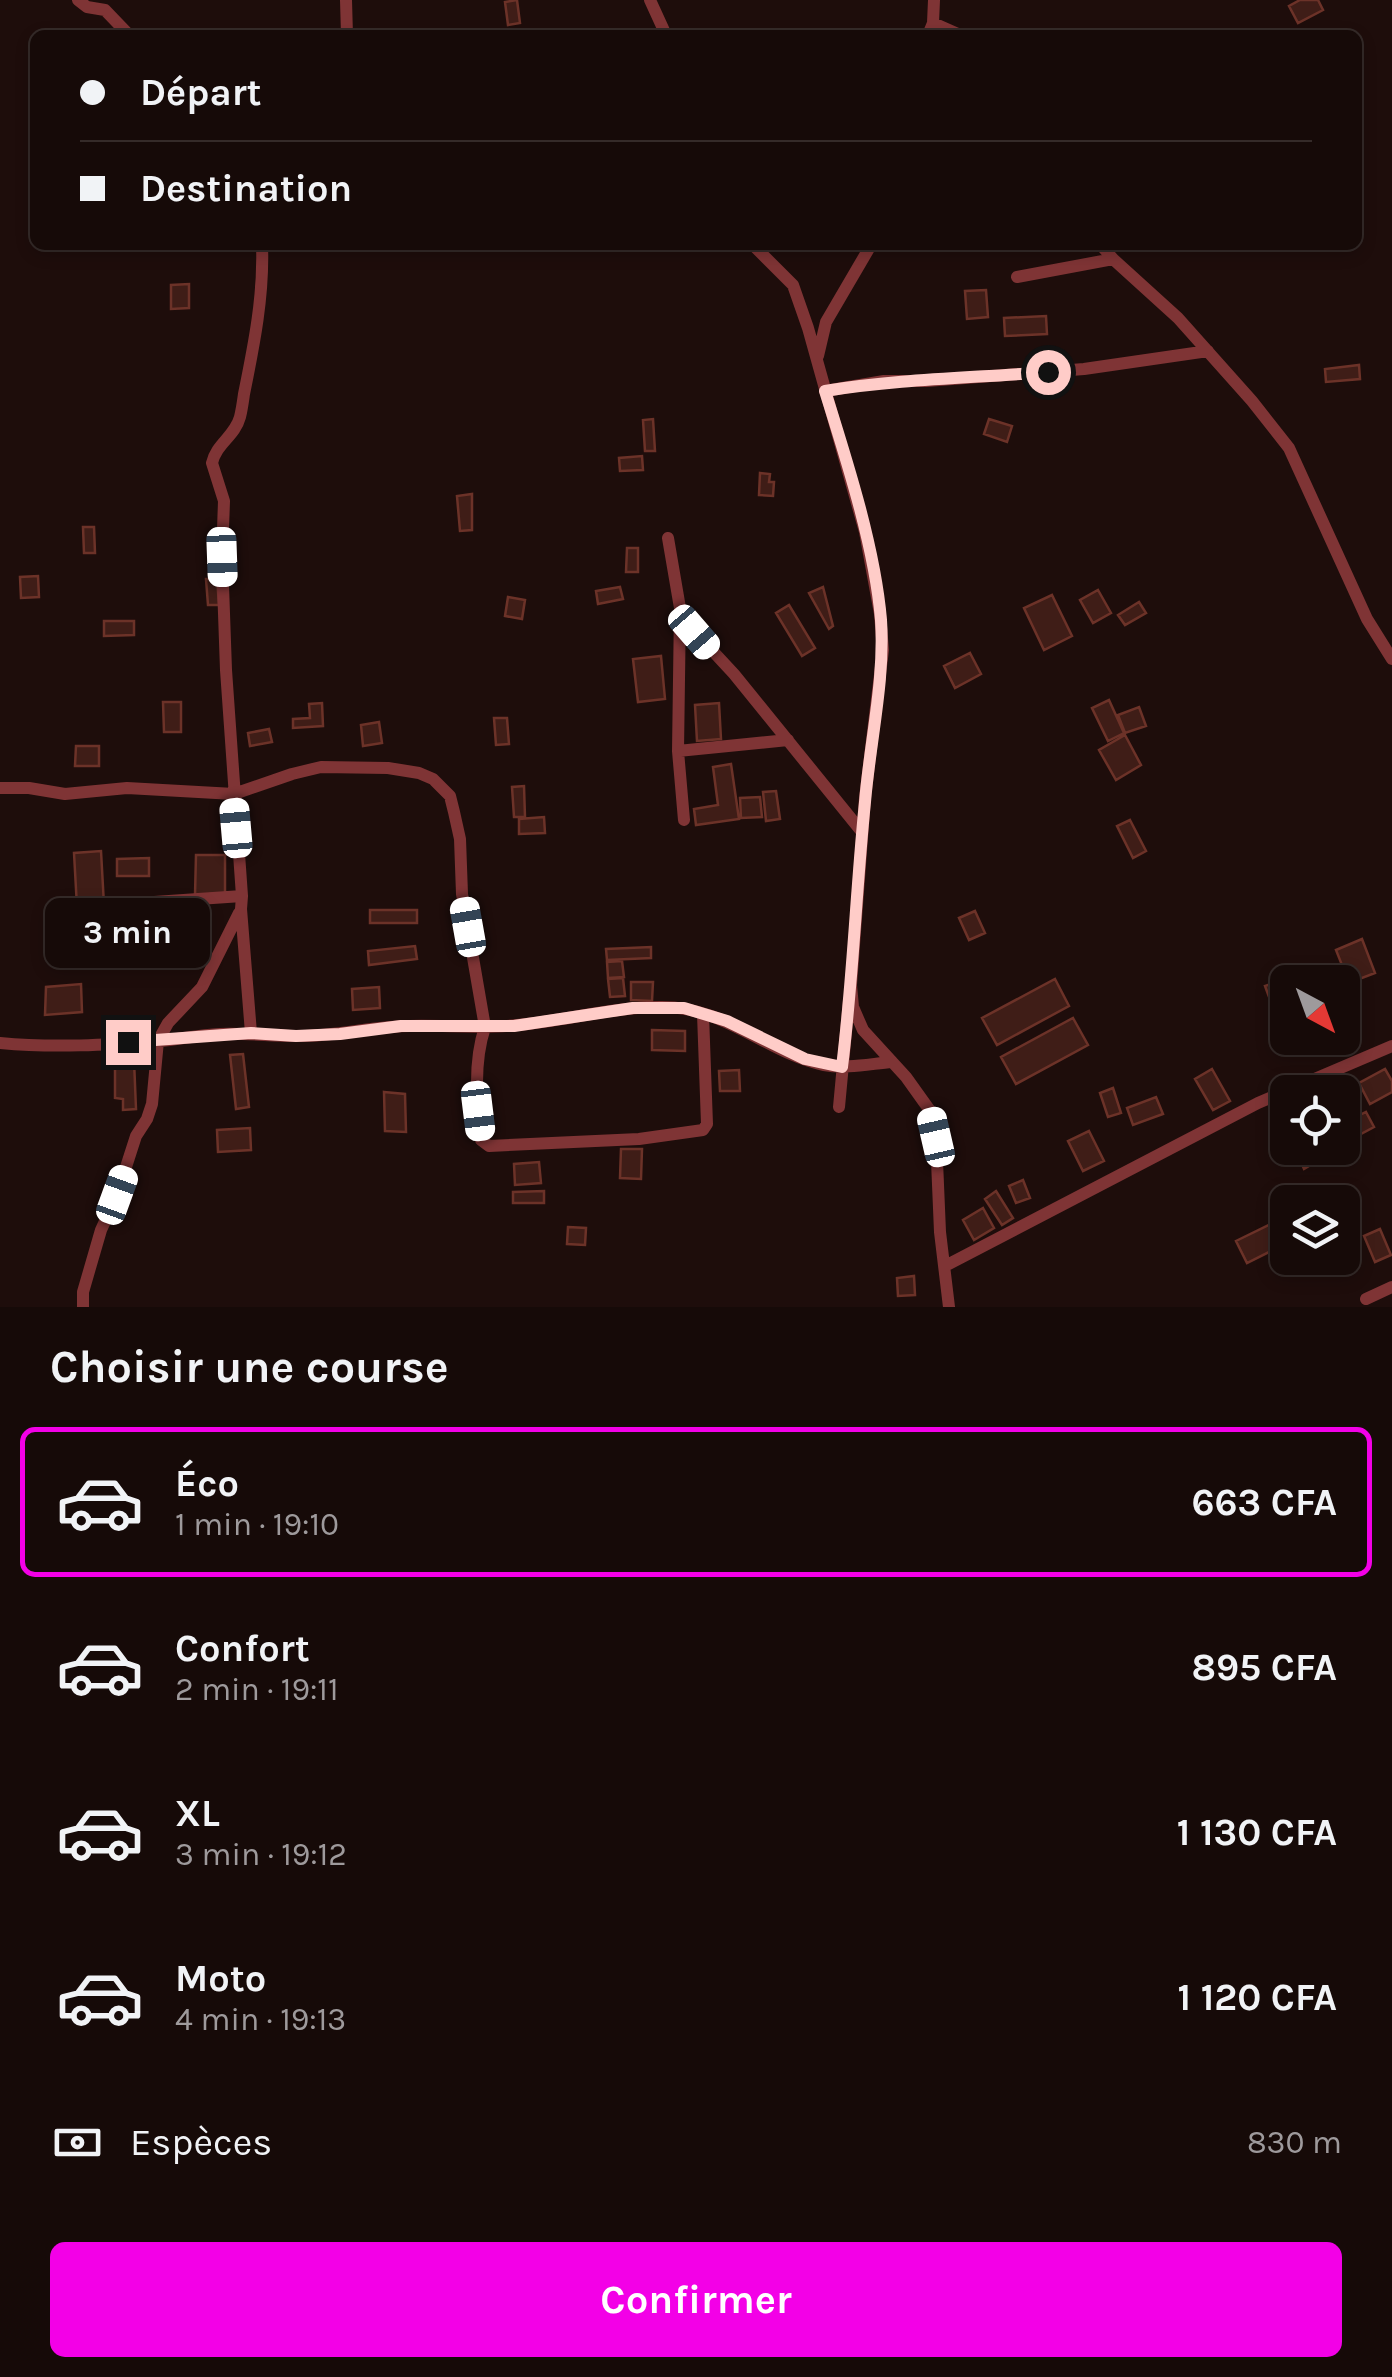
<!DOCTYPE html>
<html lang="fr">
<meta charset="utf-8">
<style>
:root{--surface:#160a08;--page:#1f1312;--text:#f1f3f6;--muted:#9e9a9c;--line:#352b29;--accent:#f300e7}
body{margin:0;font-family:Karla,sans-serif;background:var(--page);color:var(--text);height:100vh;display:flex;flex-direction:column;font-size:38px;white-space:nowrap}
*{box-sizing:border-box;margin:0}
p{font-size:32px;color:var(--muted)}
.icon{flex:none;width:55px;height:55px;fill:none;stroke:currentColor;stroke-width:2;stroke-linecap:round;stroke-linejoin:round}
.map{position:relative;height:1307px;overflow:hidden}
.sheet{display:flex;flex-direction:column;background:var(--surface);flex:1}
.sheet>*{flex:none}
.hud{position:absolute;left:30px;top:30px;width:1332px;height:220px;border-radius:15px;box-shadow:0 5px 15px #0003,0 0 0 2px var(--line);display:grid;align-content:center;height:220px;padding:0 50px;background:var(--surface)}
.needle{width:65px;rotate:139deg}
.fabs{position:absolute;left:1270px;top:965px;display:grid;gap:20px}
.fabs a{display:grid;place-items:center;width:90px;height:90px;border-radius:15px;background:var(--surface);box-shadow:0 5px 15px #0003,0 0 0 2px var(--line);font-size:50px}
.end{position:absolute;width:45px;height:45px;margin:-22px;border:12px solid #ffccc8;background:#111;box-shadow:0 0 0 5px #111}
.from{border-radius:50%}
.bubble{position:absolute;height:70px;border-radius:15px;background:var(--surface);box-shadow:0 5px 15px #0003,0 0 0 2px var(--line);font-size:32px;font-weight:700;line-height:70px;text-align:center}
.car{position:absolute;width:30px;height:60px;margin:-30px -15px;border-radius:12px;box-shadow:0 0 8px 2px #0007;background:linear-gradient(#fff 24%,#345 0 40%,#fff 0 76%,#345 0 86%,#fff 0)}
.hud b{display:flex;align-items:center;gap:35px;height:95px;font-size:38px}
.hud b+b{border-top:2px solid var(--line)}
.hud i{width:25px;height:25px;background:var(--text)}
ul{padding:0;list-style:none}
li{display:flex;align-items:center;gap:30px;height:150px;margin:0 20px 15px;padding:0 30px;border:5px solid transparent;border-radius:15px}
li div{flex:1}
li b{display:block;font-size:38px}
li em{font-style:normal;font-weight:700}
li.selected{border-color:var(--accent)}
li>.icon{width:90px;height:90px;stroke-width:1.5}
h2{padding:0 50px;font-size:45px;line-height:120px}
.pay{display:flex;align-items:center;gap:25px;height:110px;padding:0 50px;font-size:38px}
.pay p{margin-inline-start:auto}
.primary-button{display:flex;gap:20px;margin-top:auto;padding:20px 50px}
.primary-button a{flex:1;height:115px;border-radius:15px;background:var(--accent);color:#fff;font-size:40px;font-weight:700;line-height:115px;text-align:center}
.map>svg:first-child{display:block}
.building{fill:#3f1d17;stroke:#6c3228;stroke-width:2.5}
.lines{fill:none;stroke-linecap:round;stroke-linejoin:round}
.minor{stroke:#7f3435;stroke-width:12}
.route{stroke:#ffccc8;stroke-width:12}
</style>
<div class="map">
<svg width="1392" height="1307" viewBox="0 0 1392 1307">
<rect width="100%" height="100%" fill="#1e0d0b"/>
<path class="building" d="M 517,0 L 520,23 L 508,25 L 505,2 Z
M 1300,0 L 1318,0 L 1323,10 L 1298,23 L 1289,6 Z
M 189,284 L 189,308 L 171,309 L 171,285 Z
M 986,290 L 988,317 L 967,319 L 965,291 Z
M 1046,316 L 1047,334 L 1005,336 L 1004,318 Z
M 1359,365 L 1360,379 L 1326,382 L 1325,369 Z
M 653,419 L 655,451 L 645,451 L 643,420 Z
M 989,419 L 1012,426 L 1007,442 L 984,434 Z
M 642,456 L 643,470 L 620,471 L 619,458 Z
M 760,473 L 770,474 L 769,482 L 774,482 L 773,496 L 759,495 Z
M 472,494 L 472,530 L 460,531 L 457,496 Z
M 83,527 L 94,527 L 95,553 L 84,553 Z
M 627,548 L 638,548 L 638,572 L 626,572 Z
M 38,576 L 39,597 L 21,598 L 20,577 Z
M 206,579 L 217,579 L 219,605 L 208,605 Z
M 620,587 L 623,599 L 598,604 L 596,591 Z
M 823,587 L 833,626 L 829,629 L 809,593 Z
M 1098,590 L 1111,613 L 1093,623 L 1080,600 Z
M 1052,595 L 1072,636 L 1044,650 L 1024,608 Z
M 508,597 L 525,600 L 522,619 L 505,616 Z
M 1139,602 L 1146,613 L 1125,625 L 1118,615 Z
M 789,605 L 815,648 L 802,656 L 776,613 Z
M 104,621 L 134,621 L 134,635 L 104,636 Z
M 970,653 L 981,674 L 955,688 L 944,666 Z
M 661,656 L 665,699 L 638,702 L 633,659 Z
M 1109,700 L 1124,733 L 1108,741 L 1092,708 Z
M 163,702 L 181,702 L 181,732 L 164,732 Z
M 322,703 L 323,726 L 293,728 L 293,719 L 310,718 L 309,704 Z
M 719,703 L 721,739 L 697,741 L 695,705 Z
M 1139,707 L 1146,726 L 1125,733 L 1118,715 Z
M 494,718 L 507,718 L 509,744 L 496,745 Z
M 379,722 L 382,743 L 363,746 L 361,725 Z
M 269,729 L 272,742 L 250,746 L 248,733 Z
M 1125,735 L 1141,765 L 1116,780 L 1099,750 Z
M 76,746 L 99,746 L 99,766 L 75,766 Z
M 731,764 L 739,819 L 696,825 L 694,809 L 718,805 L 713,767 Z
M 524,786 L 525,817 L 514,817 L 512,787 Z
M 776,791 L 780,819 L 766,821 L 763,792 Z
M 760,797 L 762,817 L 741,818 L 740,798 Z
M 544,817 L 545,833 L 519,834 L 519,819 Z
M 1130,820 L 1146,851 L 1133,858 L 1117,826 Z
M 101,851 L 104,905 L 77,907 L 74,853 Z
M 196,855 L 225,855 L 225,895 L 195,895 Z
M 149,858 L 149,876 L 117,876 L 117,859 Z
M 370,910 L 417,910 L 417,923 L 370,923 Z
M 975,911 L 985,933 L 969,940 L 959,918 Z
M 1362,939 L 1375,973 L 1349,983 L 1336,950 Z
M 415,946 L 417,959 L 369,965 L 368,951 Z
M 651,947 L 651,958 L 607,960 L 606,949 Z
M 622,961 L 624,977 L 608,978 L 607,962 Z
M 623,978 L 625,996 L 610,997 L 608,979 Z
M 1055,979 L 1069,1006 L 997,1045 L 982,1018 Z
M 1282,980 L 1288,994 L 1288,1025 L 1280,1027 L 1265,986 Z
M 631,982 L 653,982 L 652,1001 L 631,1000 Z
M 81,984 L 82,1012 L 45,1015 L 46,987 Z
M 379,987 L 380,1008 L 353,1010 L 352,989 Z
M 1073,1018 L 1088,1045 L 1016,1084 L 1001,1057 Z
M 652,1030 L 685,1031 L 685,1051 L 652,1050 Z
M 243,1054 L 249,1107 L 236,1109 L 230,1055 Z
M 134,1060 L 136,1109 L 123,1110 L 123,1099 L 115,1098 L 115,1061 Z
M 1212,1069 L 1230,1101 L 1213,1110 L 1195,1079 Z
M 1385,1069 L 1392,1081 L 1392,1092 L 1370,1104 L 1359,1083 Z
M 739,1070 L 740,1091 L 720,1091 L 719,1071 Z
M 1113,1088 L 1121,1113 L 1108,1117 L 1100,1093 Z
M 384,1092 L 405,1094 L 406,1132 L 385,1131 Z
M 1156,1097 L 1163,1114 L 1133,1125 L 1127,1108 Z
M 1366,1112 L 1374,1127 L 1344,1143 L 1342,1124 Z
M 250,1128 L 251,1150 L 218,1152 L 217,1130 Z
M 1089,1131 L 1104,1161 L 1083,1171 L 1068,1141 Z
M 1295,1148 L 1323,1148 L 1310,1152 L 1314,1163 L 1304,1169 Z
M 621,1149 L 642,1149 L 641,1179 L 620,1178 Z
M 539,1162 L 541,1183 L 515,1185 L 514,1164 Z
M 1023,1180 L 1030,1198 L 1016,1203 L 1009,1186 Z
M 544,1191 L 544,1203 L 513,1203 L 513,1192 Z
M 996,1191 L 1013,1218 L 1002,1225 L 985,1199 Z
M 983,1208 L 994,1228 L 974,1240 L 963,1220 Z
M 1271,1224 L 1283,1245 L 1247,1263 L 1236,1241 Z
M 568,1227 L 586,1228 L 585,1245 L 567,1244 Z
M 1380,1229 L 1391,1255 L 1375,1262 L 1364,1236 Z
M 914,1276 L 915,1295 L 898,1296 L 897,1278 Z"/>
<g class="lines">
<path class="minor" d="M 78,0 L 87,7 L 105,10 L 129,35
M 346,0 L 347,35
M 650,0 L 666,35
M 933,23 L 960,35
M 928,35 L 933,23 L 934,0
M 753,245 L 793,285 L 808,328 L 865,532 L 880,614 L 883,650 L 865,798 L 851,985 L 853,1007 L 863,1030 L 906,1077 L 931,1112 L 936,1137 L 940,1232 L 949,1307
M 1101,245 L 1113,259 L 1178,318 L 1252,401 L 1289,448 L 1367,619 L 1392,659
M 1017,277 L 1113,259
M 818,356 L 826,322 L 871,245
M 825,391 L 884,381 L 926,381 L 1084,369 L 1208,351
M 668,538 L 680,608 L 695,632 L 734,674 L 862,832
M 680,608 L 678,751 L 684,820
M 678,751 L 788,740
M 0,788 L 29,788 L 65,794 L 127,788 L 234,794 L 292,774 L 321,767 L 388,768 L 419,773 L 433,779 L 450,796 L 454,812 L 460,839 L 462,894 L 485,1027 C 473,1063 477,1102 481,1140 L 489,1146 L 639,1139 L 703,1130 L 707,1124 L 703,1014
M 125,904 L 242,896
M 251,1033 L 241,909 L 242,896 L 226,670 L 222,557 L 224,501 L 212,463 C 216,444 235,436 240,417 C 242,409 243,401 244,394 C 254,345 264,295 262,245
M 0,1043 C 53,1048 107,1045 160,1041 C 180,1039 200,1035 220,1034 C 246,1033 271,1036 296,1036 C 335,1037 372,1026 410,1026 C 445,1025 481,1029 517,1025 C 565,1021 612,1007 660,1007 C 726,1006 766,1053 824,1065 C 846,1069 869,1064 892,1062
M 839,1107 L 849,1000
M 945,1266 L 1258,1103 L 1392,1046
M 1366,1299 L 1392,1287
M 83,1307 L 83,1292 L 101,1230 L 117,1195 L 136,1136 L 147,1119 L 152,1104 L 158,1041 L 168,1023 L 202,987 L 239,913"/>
</g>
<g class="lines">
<path class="route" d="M 128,1042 L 251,1033 L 296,1036 L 340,1034 L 401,1026 L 514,1026 L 633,1008 L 684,1008 L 727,1021 L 805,1059 L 842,1067 C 853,979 856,890 865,802 C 870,741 885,681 881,620 C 875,548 847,461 825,391 C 899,379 973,378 1048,372"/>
</g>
</svg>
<div class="fabs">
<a><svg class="needle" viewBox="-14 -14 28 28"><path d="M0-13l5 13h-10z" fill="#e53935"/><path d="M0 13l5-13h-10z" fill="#9e9a9c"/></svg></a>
<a><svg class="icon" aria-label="locate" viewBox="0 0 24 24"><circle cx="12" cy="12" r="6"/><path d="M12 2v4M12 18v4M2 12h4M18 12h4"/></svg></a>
<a><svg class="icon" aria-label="layers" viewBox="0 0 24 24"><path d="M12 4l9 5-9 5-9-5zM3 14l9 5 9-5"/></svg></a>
</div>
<i class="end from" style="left:1048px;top:372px"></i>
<i class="end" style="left:128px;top:1042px"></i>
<div class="bubble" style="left:45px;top:898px;width:165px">3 min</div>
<i class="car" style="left:222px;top:557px;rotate:178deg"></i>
<i class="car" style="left:694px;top:632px;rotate:139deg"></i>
<i class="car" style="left:236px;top:828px;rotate:355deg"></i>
<i class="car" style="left:468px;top:927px;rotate:350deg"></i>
<i class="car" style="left:478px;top:1111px;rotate:173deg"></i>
<i class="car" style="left:936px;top:1137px;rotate:347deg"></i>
<i class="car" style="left:117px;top:1195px;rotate:20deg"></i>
<div class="hud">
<b><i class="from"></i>Départ</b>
<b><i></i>Destination</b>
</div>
</div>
<section class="sheet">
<h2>Choisir une course</h2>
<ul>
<li class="selected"><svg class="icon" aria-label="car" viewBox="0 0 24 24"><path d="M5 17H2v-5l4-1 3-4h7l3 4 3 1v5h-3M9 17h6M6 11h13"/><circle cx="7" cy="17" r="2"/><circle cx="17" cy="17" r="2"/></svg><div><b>Éco</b><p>1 min · 19:10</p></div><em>663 CFA</em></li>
<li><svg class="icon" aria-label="car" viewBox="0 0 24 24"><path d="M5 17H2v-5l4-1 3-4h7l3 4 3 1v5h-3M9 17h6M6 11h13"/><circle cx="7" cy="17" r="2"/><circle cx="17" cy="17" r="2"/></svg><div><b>Confort</b><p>2 min · 19:11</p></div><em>895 CFA</em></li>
<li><svg class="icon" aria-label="car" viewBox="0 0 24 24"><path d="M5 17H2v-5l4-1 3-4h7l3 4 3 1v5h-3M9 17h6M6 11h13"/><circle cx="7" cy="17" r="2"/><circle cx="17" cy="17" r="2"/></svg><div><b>XL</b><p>3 min · 19:12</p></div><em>1 130 CFA</em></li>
<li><svg class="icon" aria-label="car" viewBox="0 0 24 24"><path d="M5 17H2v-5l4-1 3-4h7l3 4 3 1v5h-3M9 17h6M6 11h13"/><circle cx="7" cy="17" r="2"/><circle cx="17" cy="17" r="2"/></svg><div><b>Moto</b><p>4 min · 19:13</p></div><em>1 120 CFA</em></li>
</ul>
<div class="pay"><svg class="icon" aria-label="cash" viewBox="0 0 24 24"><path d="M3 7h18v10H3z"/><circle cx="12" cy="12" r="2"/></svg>Espèces<p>830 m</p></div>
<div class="primary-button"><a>Confirmer</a></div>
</section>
